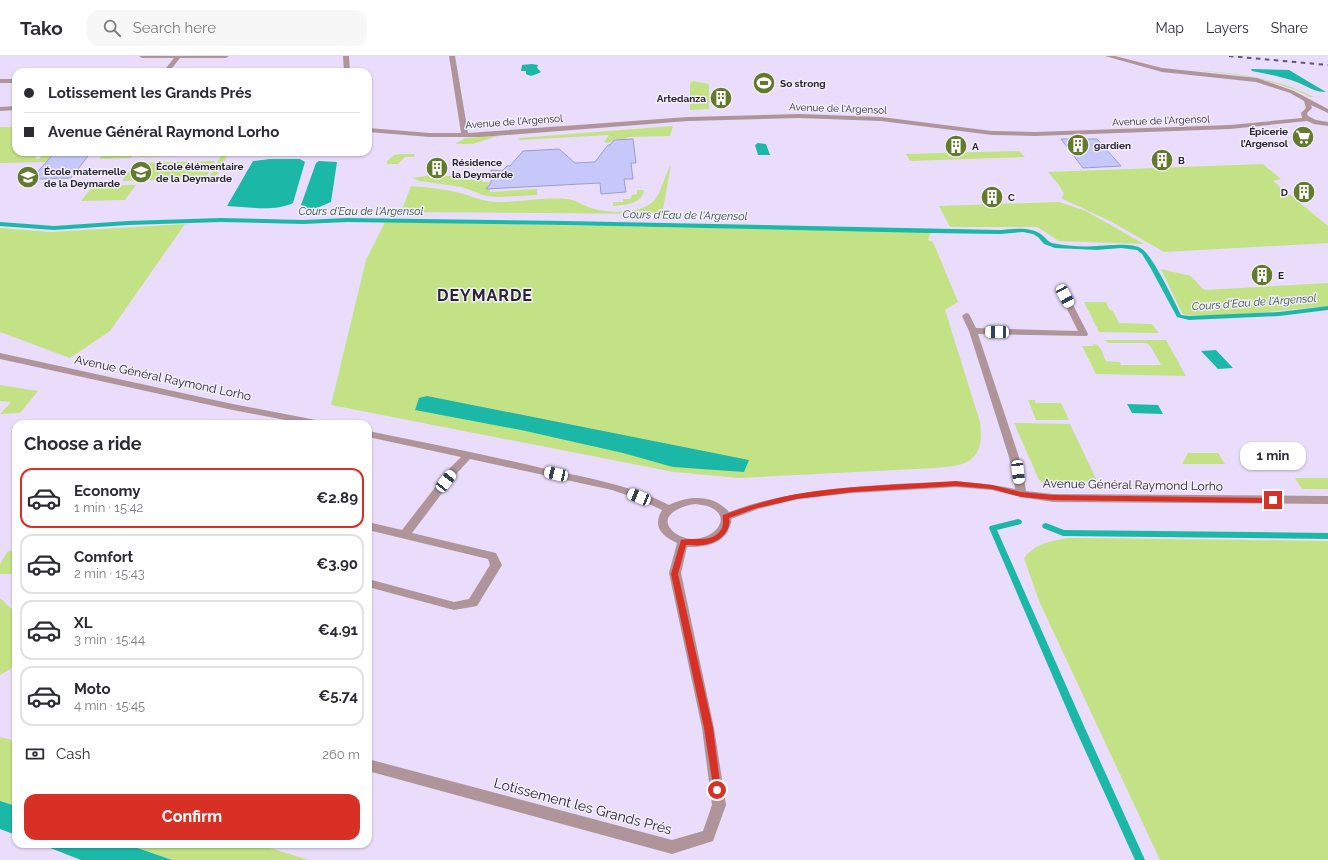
<!DOCTYPE html>
<meta charset="utf-8">
<style>
:root{--surface:#fff;--page:#f7f7f7;--text:#2b2b33;--muted:#7c7c81;--line:#e1e1e2;--accent:#d93025}
body{margin:0;font-family:Raleway,sans-serif;background:var(--page);color:var(--text);height:100vh;display:flex;flex-direction:column;font-size:15px;white-space:nowrap}
*{box-sizing:border-box;margin:0}
p{font-size:13px;color:var(--muted)}
.icon{flex:none;width:22px;height:22px;fill:none;stroke:currentColor;stroke-width:2;stroke-linecap:round;stroke-linejoin:round}
.map{position:relative;flex:1;overflow:hidden}
.side{position:absolute;left:12px;top:364px;width:360px;height:428px;display:flex;flex-direction:column;background:var(--surface);border-radius:12px;box-shadow:0 1px 3px #0004}
.side>*{flex:none}
.guide{position:absolute;left:12px;top:12px;width:360px;height:88px;border-radius:12px;box-shadow:0 1px 3px #0004;display:grid;align-content:center;height:88px;padding:0 12px;background:var(--surface)}
.end{position:absolute;width:18px;height:18px;margin:-9px;border:5px solid #d93025;background:#fff;box-shadow:0 0 0 2px #fff}
.from{border-radius:50%}
.bubble{position:absolute;height:28px;border-radius:12px;background:var(--surface);box-shadow:0 1px 3px #0004;font-size:13px;font-weight:700;line-height:28px;text-align:center}
.car{position:absolute;width:12px;height:24px;margin:-12px -6px;border-radius:5px;box-shadow:0 0 3px 1px #0007;background:linear-gradient(#fff 24%,#345 0 40%,#fff 0 76%,#345 0 86%,#fff 0)}
.guide b{display:flex;align-items:center;gap:14px;height:38px;font-size:15px}
.guide b+b{border-top:1px solid var(--line)}
.guide i{width:10px;height:10px;background:var(--text)}
ul{padding:0;list-style:none}
li{display:flex;align-items:center;gap:12px;height:60px;margin:0 8px 6px;padding:0 4px;border:2px solid var(--line);border-radius:12px}
li div{flex:1}
li b{display:block;font-size:15px}
li em{font-style:normal;font-weight:700}
li.selected{border-color:var(--accent)}
li>.icon{width:36px;height:36px;stroke-width:1.5}
h2{padding:0 12px;font-size:18px;line-height:48px}
.pay{display:flex;align-items:center;gap:10px;height:44px;padding:0 12px;font-size:15px}
.pay p{margin-inline-start:auto}
.cta{display:flex;gap:8px;margin-top:auto;padding:8px 12px}
.cta a{flex:1;height:46px;border-radius:12px;background:var(--accent);color:#fff;font-size:16px;font-weight:700;line-height:46px;text-align:center}
header{display:flex;align-items:center;gap:24px;box-sizing:border-box;height:56px;padding:0 20px;background:var(--surface);border-bottom:1px solid var(--line)}
header strong{font-size:19px}
nav{display:flex;gap:22px;margin-inline-start:auto;font-size:14px}
.search{width:280px;height:36px;background:var(--page);display:flex;align-items:center;gap:10px;box-sizing:border-box;padding:0 14px;border-radius:12px;color:var(--muted);font-size:15px}
.map>svg:first-child{display:block}
.green{fill:#c3e285}
.water{fill:#1bb8a8}
.lines{fill:none;stroke-linecap:round;stroke-linejoin:round}
.stream{fill:#1bb8a8;fill-rule:evenodd}
.building{fill:#c7c8fa;stroke:#9c9dcd}
.minor{fill:#af959a;fill-rule:evenodd}
.rail{stroke:#60576d;stroke-width:2;stroke-dasharray:4.5 4.5;stroke-linecap:butt}
.route{fill:#d93025}
.labels{text-anchor:middle;stroke-width:3;stroke-linejoin:round;paint-order:stroke}
.far-poi-label{font-size:10px;font-weight:bold;fill:#292234;stroke:#f2eff8;text-anchor:start}
.far-street-label{font-size:10px;fill:#292234;stroke:#f2eff8}
.far-water-label{font-size:11px;font-style:italic;fill:#304e49;stroke:#f2eff8}
.street-label{font-size:12px;fill:#292234;stroke:#f2eff8}
.near-street-label{font-size:14px;fill:#292234;stroke:#f2eff8}
.district-label{font-size:16px;font-weight:bold;letter-spacing:1px;fill:#292234;stroke:#f2eff8}
</style>
<header>
<strong>Tako</strong>
<div class="search"><svg class="icon" aria-label="search" viewBox="0 0 24 24"><circle cx="10" cy="10" r="6"/><path d="M15 15l6 6"/></svg>Search here</div>
<nav><a>Map</a><a>Layers</a><a>Share</a></nav>
</header>
<div class="map">
<svg width="1328" height="804" viewBox="0 0 1328 804">
<rect width="100%" height="100%" fill="#e9ddfb"/>
<path class="green" d="M 1195,14 C 1236,17 1276,22 1314,41 L 1310,41 L 1296,34 L 1264,24 L 1238,19 Z
M 694,25 L 709,28 L 709,53 L 690,54 L 690,27 Z
M 673,70 L 670,80 L 627,81 L 626,83 L 614,83 L 610,87 L 604,86 L 609,79 L 520,84 L 519,82 Z
M 0,71 L 16,71 L 16,96 L 40,96 L 35,103 L 39,103 L 45,96 L 55,96 L 46,106 L 0,107 Z
M 498,80 L 473,88 L 455,88 L 465,82 Z
M 1019,95 L 1025,101 L 910,105 L 906,98 Z
M 104,96 L 136,96 L 131,102 L 99,103 Z
M 142,96 L 220,96 L 219,99 L 138,101 Z
M 223,96 L 229,96 L 214,125 L 207,125 Z
M 401,98 L 415,98 L 414,101 L 405,101 L 398,108 L 387,108 L 387,105 L 394,99 Z
M 215,105 L 205,123 L 122,125 L 135,107 Z
M 1263,108 L 1281,123 L 1273,125 L 1328,170 L 1328,187 L 1164,196 L 1112,166 L 1061,142 L 1064,138 L 1059,129 L 1048,116 Z
M 671,109 L 662,158 L 401,156 L 411,130 C 427,131 444,133 460,137 C 472,140 481,145 495,146 C 518,147 545,140 568,143 C 575,144 581,148 588,151 C 605,157 634,159 650,148 C 662,140 663,121 671,109 Z
M 437,118 L 438,120 L 452,120 L 453,122 L 467,121 L 467,124 L 482,124 L 482,126 L 490,126 L 490,136 L 537,133 L 537,139 L 498,141 L 486,140 L 462,131 L 420,125 L 412,122 Z
M 136,129 L 125,144 L 81,145 L 93,130 Z
M 637,134 L 644,134 C 642,148 625,149 613,150 L 613,146 L 623,146 L 623,143 L 630,143 L 632,139 L 637,138 Z
M 1059,146 L 1086,155 L 1144,188 L 1059,185 L 1037,171 L 950,171 L 939,150 Z
M 385,166 L 931,176 L 928,184 L 933,186 L 958,246 L 945,254 L 980,366 C 982,381 982,398 967,406 C 960,410 943,411 935,412 L 739,422 L 674,416 L 331,349 L 366,204 Z
M 185,168 L 110,275 L 70,302 L 0,276 L 0,172 L 51,176 Z
M 1161,213 L 1191,220 L 1204,234 L 1328,227 L 1328,250 L 1256,257 L 1220,260 L 1185,259 L 1182,257 Z
M 1084,246 L 1106,246 L 1109,253 L 1113,255 L 1119,267 L 1152,268 L 1159,277 L 1099,276 Z
M 1104,284 L 1166,284 L 1186,320 L 1096,318 L 1082,290 L 1093,290 L 1094,288 C 1102,289 1102,298 1106,305 L 1120,306 L 1121,309 L 1161,309 L 1151,291 L 1147,287 L 1109,287 Z
M 0,329 L 38,335 L 20,357 L 0,358 L 11,346 L 0,345 Z
M 1028,344 L 1035,344 L 1036,347 L 1061,347 L 1069,364 L 1036,364 Z
M 1014,367 L 1070,368 L 1097,425 L 1055,426 L 1058,432 L 1051,431 L 1039,424 Z
M 1188,397 L 1218,397 L 1225,408 L 1182,408 Z
M 1295,422 L 1328,422 L 1328,433 L 1302,433 Z
M 1069,482 L 1328,485 L 1328,804 L 1160,804 L 1039,545 L 1024,502 C 1037,487 1050,485 1069,482 Z
M 8,495 L 16,495 L 16,518 L 0,518 L 0,508 Z
M 0,542 L 16,557 L 16,610 L 0,619 Z
M 0,681 L 11,684 L 16,683 L 16,750 L 0,745 Z
M 126,788 L 257,788 L 309,804 L 172,804 Z"/>
<path class="water" d="M 532,8 L 538,9 L 537,12 L 541,16 C 536,18 532,22 526,18 L 526,15 L 521,15 L 522,9 Z
M 1251,13 L 1289,14 L 1326,36 C 1315,36 1308,31 1299,27 C 1284,21 1268,18 1252,15 Z
M 758,87 L 766,88 L 770,99 L 758,99 L 755,89 Z
M 270,103 L 300,103 L 305,106 L 293,147 C 274,156 248,151 227,150 L 253,105 Z
M 319,105 L 337,106 L 331,146 L 317,152 L 304,152 L 301,149 L 316,107 Z
M 1216,294 L 1233,312 L 1218,313 L 1201,295 Z
M 427,340 L 749,404 L 744,416 L 673,411 L 623,397 L 521,374 L 415,354 L 419,342 Z
M 1127,348 L 1158,349 L 1163,358 L 1132,357 Z
M 0,745 L 16,750 L 16,779 L 0,773 Z
M 40,788 L 126,788 L 172,804 L 81,804 Z"/>
<g class="lines">
<path class="stream" d="M 221,162 L 303,164 L 347,162 L 565,165 L 1000,174 C 1013,173 1031,170 1042,179 C 1048,184 1048,187 1057,188 C 1069,190 1084,191 1097,190 C 1109,190 1131,186 1142,193 C 1153,200 1174,245 1181,259 L 1189,260 L 1279,256 L 1328,250 L 1328,254 L 1279,260 L 1189,264 L 1177,261 L 1150,211 L 1142,198 L 1137,194 L 1121,192 L 1097,194 L 1055,192 L 1044,188 L 1038,181 L 1033,178 L 1023,176 L 1000,178 L 929,177 L 565,169 L 347,166 L 303,168 L 221,166 L 128,169 L 54,174 L 0,170 L 0,166 L 54,170 L 128,165 Z
M 1018,463 L 1021,464 L 1022,466 L 1021,468 L 997,474 L 1084,670 L 1145,804 L 1135,804 L 1074,670 L 989,472 L 990,470 Z
M 1046,467 L 1064,474 L 1328,477 L 1328,483 L 1063,480 L 1043,472 L 1042,470 L 1043,468 Z"/>
</g>
<path class="building" d="M 633,83 L 636,107 L 631,107 L 633,123 L 624,123 L 626,136 L 601,138 L 600,127 L 486,133 L 491,127 L 491,114 L 502,115 L 507,110 L 510,110 L 523,95 L 559,93 L 575,107 L 595,106 L 608,89 L 610,89 L 614,84 Z
M 1061,83 L 1097,83 L 1121,110 L 1083,112 Z
M 55,96 L 91,96 L 71,122 L 37,123 L 40,119 L 35,119 Z"/>
<g class="lines">
<path class="minor" d="M 139,0 L 229,0 L 226,2 L 180,2 L 169,16 L 163,16 L 174,2 L 142,2 Z
M 343,0 L 349,0 L 350,16 L 344,16 Z
M 449,0 L 455,0 L 468,77 L 688,61 L 799,58 L 881,61 L 992,75 L 1035,76 L 1230,69 L 1302,62 L 1301,57 L 1306,52 L 1304,45 L 1290,37 L 1256,26 L 1162,16 L 1105,0 L 1115,0 L 1162,12 L 1257,22 L 1294,35 L 1328,53 L 1328,57 L 1311,49 L 1312,52 L 1307,57 L 1308,60 L 1316,64 L 1328,66 L 1328,70 L 1314,68 L 1307,65 L 1230,73 L 1035,80 L 992,79 L 881,65 L 799,62 L 688,65 L 481,81 L 430,81 L 368,76 L 368,72 L 430,77 L 461,77 Z
M 0,23 L 16,23 L 16,27 L 0,27 Z
M 16,50 L 16,54 L 0,55 L 0,51 Z
M 1062,239 L 1065,239 L 1069,241 L 1088,278 L 1087,280 L 978,278 L 1018,398 L 1023,416 L 1026,435 L 1053,438 L 1328,440 L 1328,448 L 1053,446 L 1021,441 L 992,434 L 956,431 L 853,437 L 797,443 L 758,453 L 731,463 C 732,467 730,469 729,472 C 722,489 703,491 687,491 L 681,517 L 714,672 L 726,749 L 713,785 L 672,798 L 368,715 L 368,703 L 672,784 L 703,775 L 712,749 L 702,672 L 669,517 L 677,487 C 662,480 652,471 662,454 L 638,443 L 612,434 L 470,403 L 458,416 L 412,477 L 496,497 L 502,509 L 477,550 L 454,554 L 368,531 L 368,523 L 454,546 L 469,543 L 490,509 L 488,503 L 368,474 L 368,466 L 402,474 L 450,412 L 461,401 L 368,381 L 368,375 C 428,387 487,399 546,413 C 588,422 631,429 669,449 C 688,439 714,438 729,456 C 783,436 836,432 894,428 C 938,426 971,423 1015,433 L 1013,416 L 1008,398 L 969,275 L 962,260 L 966,257 L 969,258 L 976,272 L 1078,275 L 1061,241 ZM 695,448 C 700,449 706,449 710,451 C 740,465 700,496 675,477 C 655,461 680,450 695,448 Z
M 0,297 L 228,347 L 321,365 L 326,368 L 306,368 L 228,353 L 0,303 Z"/>
<path class="rail" d="M 1229,0 L 1328,9"/>
</g>
<path class="route" d="M 956,425 L 992,429 L 1021,436 L 1053,439 L 1273,442 L 1276,444 L 1273,447 L 1053,444 L 1021,441 L 992,433 L 956,430 L 853,436 L 797,443 L 757,452 L 729,462 C 732,477 717,488 703,489 C 697,490 691,489 686,489 L 678,518 L 713,672 L 721,734 L 720,736 L 717,737 L 714,736 L 704,672 L 671,518 L 681,484 C 694,481 714,488 722,472 C 724,467 722,463 723,459 C 747,450 771,443 797,438 C 849,429 903,429 956,425 Z"/>
<defs>
<g id="stadium-disc" transform="scale(1.15)"><circle r="9.5" fill="#637a2c" stroke="#f2eff8"/><path d="M0-5a6.5 5 0 1 0 0 10a6.5 5 0 1 0 0-10ZM-3.5-1.8h7v3.6h-7Z" fill="#fff"/></g>
<g id="building-disc" transform="scale(1.15)"><circle r="9.5" fill="#637a2c" stroke="#f2eff8"/><path d="M-4-6H4V6H1V3H-1V6H-4ZM-2.5-4.3h1.7v1.8h-1.7ZM.8-4.3h1.7v1.8H.8ZM-2.5-1h1.7V.8h-1.7ZM.8-1h1.7V.8H.8Z" fill="#fff"/></g>
<g id="supermarket-disc" transform="scale(1.15)"><circle r="9.5" fill="#637a2c" stroke="#f2eff8"/><path d="M-6-5.5h2.5l.6 2H6L4.5 2H-2.5L-4.4-4H-6ZM-1.5 3.2a1.3 1.3 0 1 0 .1 0ZM3 3.2a1.3 1.3 0 1 0 .1 0Z" fill="#fff"/></g>
<g id="school-disc" transform="scale(1.15)"><circle r="9.5" fill="#637a2c" stroke="#f2eff8"/><path d="M0-5L7-2L0 1L-7-2ZM-4 1L0 2.5L4 1V4Q0 6-4 4Z" fill="#fff"/></g>
</defs>
<g fill-rule="evenodd">
<use href="#stadium-disc" x="764" y="27"/>
<use href="#building-disc" x="721" y="42"/>
<use href="#supermarket-disc" x="1303" y="81"/>
<use href="#building-disc" x="1078" y="89"/>
<use href="#building-disc" x="956" y="90"/>
<use href="#building-disc" x="1162" y="104"/>
<use href="#building-disc" x="437" y="112"/>
<use href="#school-disc" x="141" y="116"/>
<use href="#school-disc" x="28" y="121"/>
<use href="#building-disc" x="1304" y="136"/>
<use href="#building-disc" x="992" y="141"/>
<use href="#building-disc" x="1262" y="219"/>
</g>
<g class="labels">
<g class="far-poi-label">
<text x="780" y="31">So strong</text>
<text x="706" y="46" text-anchor="end">Artedanza</text>
<text x="1288" y="79" text-anchor="end">Épicerie<tspan x="1288" dy="12">l’Argensol</tspan></text>
<text x="1094" y="93">gardien</text>
<text x="972" y="94">A</text>
<text x="1178" y="108">B</text>
<text x="452" y="110">Résidence<tspan x="452" dy="12">la Deymarde</tspan></text>
<text x="156" y="114">École élémentaire<tspan x="156" dy="12">de la Deymarde</tspan></text>
<text x="44" y="119">École maternelle<tspan x="44" dy="12">de la Deymarde</tspan></text>
<text x="1288" y="140" text-anchor="end">D</text>
<text x="1008" y="145">C</text>
<text x="1278" y="223">E</text>
</g>
<g class="far-street-label">
<text transform="translate(838 52) rotate(2)" y="4">Avenue de l'Argensol</text>
<text transform="translate(1161 64) rotate(-2)" y="4">Avenue de l'Argensol</text>
<text transform="translate(514 65) rotate(-4)" y="4">Avenue de l'Argensol</text>
</g>
<g class="far-water-label">
<text x="361" y="159">Cours d'Eau de l'Argensol</text>
<text transform="translate(685 159) rotate(1)" y="4">Cours d'Eau de l'Argensol</text>
<text transform="translate(1254 246) rotate(-4)" y="4">Cours d'Eau de l'Argensol</text>
</g>
<g class="street-label">
<text transform="translate(163 322) rotate(12)" y="4">Avenue Général Raymond Lorho</text>
<text transform="translate(1133 429) rotate(1)" y="4">Avenue Général Raymond Lorho</text>
</g>
<g class="near-street-label">
<text transform="translate(583 750) rotate(15)" y="5">Lotissement les Grands Prés</text>
</g>
<g class="district-label">
<text x="485" y="245">DEYMARDE</text>
</g>
</g>
</svg>
<i class="end from" style="left:717px;top:734px"></i>
<i class="end" style="left:1273px;top:444px"></i>
<div class="bubble" style="left:1240px;top:386px;width:66px">1 min</div>
<i class="car" style="left:1065px;top:240px;rotate:152deg"></i>
<i class="car" style="left:997px;top:276px;rotate:271deg"></i>
<i class="car" style="left:1018px;top:416px;rotate:174deg"></i>
<i class="car" style="left:556px;top:418px;rotate:283deg"></i>
<i class="car" style="left:446px;top:425px;rotate:38deg"></i>
<i class="car" style="left:639px;top:441px;rotate:292deg"></i>
<div class="guide">
<b><i class="from"></i>Lotissement les Grands Prés</b>
<b><i></i>Avenue Général Raymond Lorho</b>
</div>
<section class="side">
<h2>Choose a ride</h2>
<ul>
<li class="selected"><svg class="icon" aria-label="car" viewBox="0 0 24 24"><path d="M5 17H2v-5l4-1 3-4h7l3 4 3 1v5h-3M9 17h6M6 11h13"/><circle cx="7" cy="17" r="2"/><circle cx="17" cy="17" r="2"/></svg><div><b>Economy</b><p>1 min · 15:42</p></div><em>€2.89</em></li>
<li><svg class="icon" aria-label="car" viewBox="0 0 24 24"><path d="M5 17H2v-5l4-1 3-4h7l3 4 3 1v5h-3M9 17h6M6 11h13"/><circle cx="7" cy="17" r="2"/><circle cx="17" cy="17" r="2"/></svg><div><b>Comfort</b><p>2 min · 15:43</p></div><em>€3.90</em></li>
<li><svg class="icon" aria-label="car" viewBox="0 0 24 24"><path d="M5 17H2v-5l4-1 3-4h7l3 4 3 1v5h-3M9 17h6M6 11h13"/><circle cx="7" cy="17" r="2"/><circle cx="17" cy="17" r="2"/></svg><div><b>XL</b><p>3 min · 15:44</p></div><em>€4.91</em></li>
<li><svg class="icon" aria-label="car" viewBox="0 0 24 24"><path d="M5 17H2v-5l4-1 3-4h7l3 4 3 1v5h-3M9 17h6M6 11h13"/><circle cx="7" cy="17" r="2"/><circle cx="17" cy="17" r="2"/></svg><div><b>Moto</b><p>4 min · 15:45</p></div><em>€5.74</em></li>
</ul>
<div class="pay"><svg class="icon" aria-label="cash" viewBox="0 0 24 24"><path d="M3 7h18v10H3z"/><circle cx="12" cy="12" r="2"/></svg>Cash<p>260 m</p></div>
<div class="cta"><a>Confirm</a></div>
</section>
</div>
